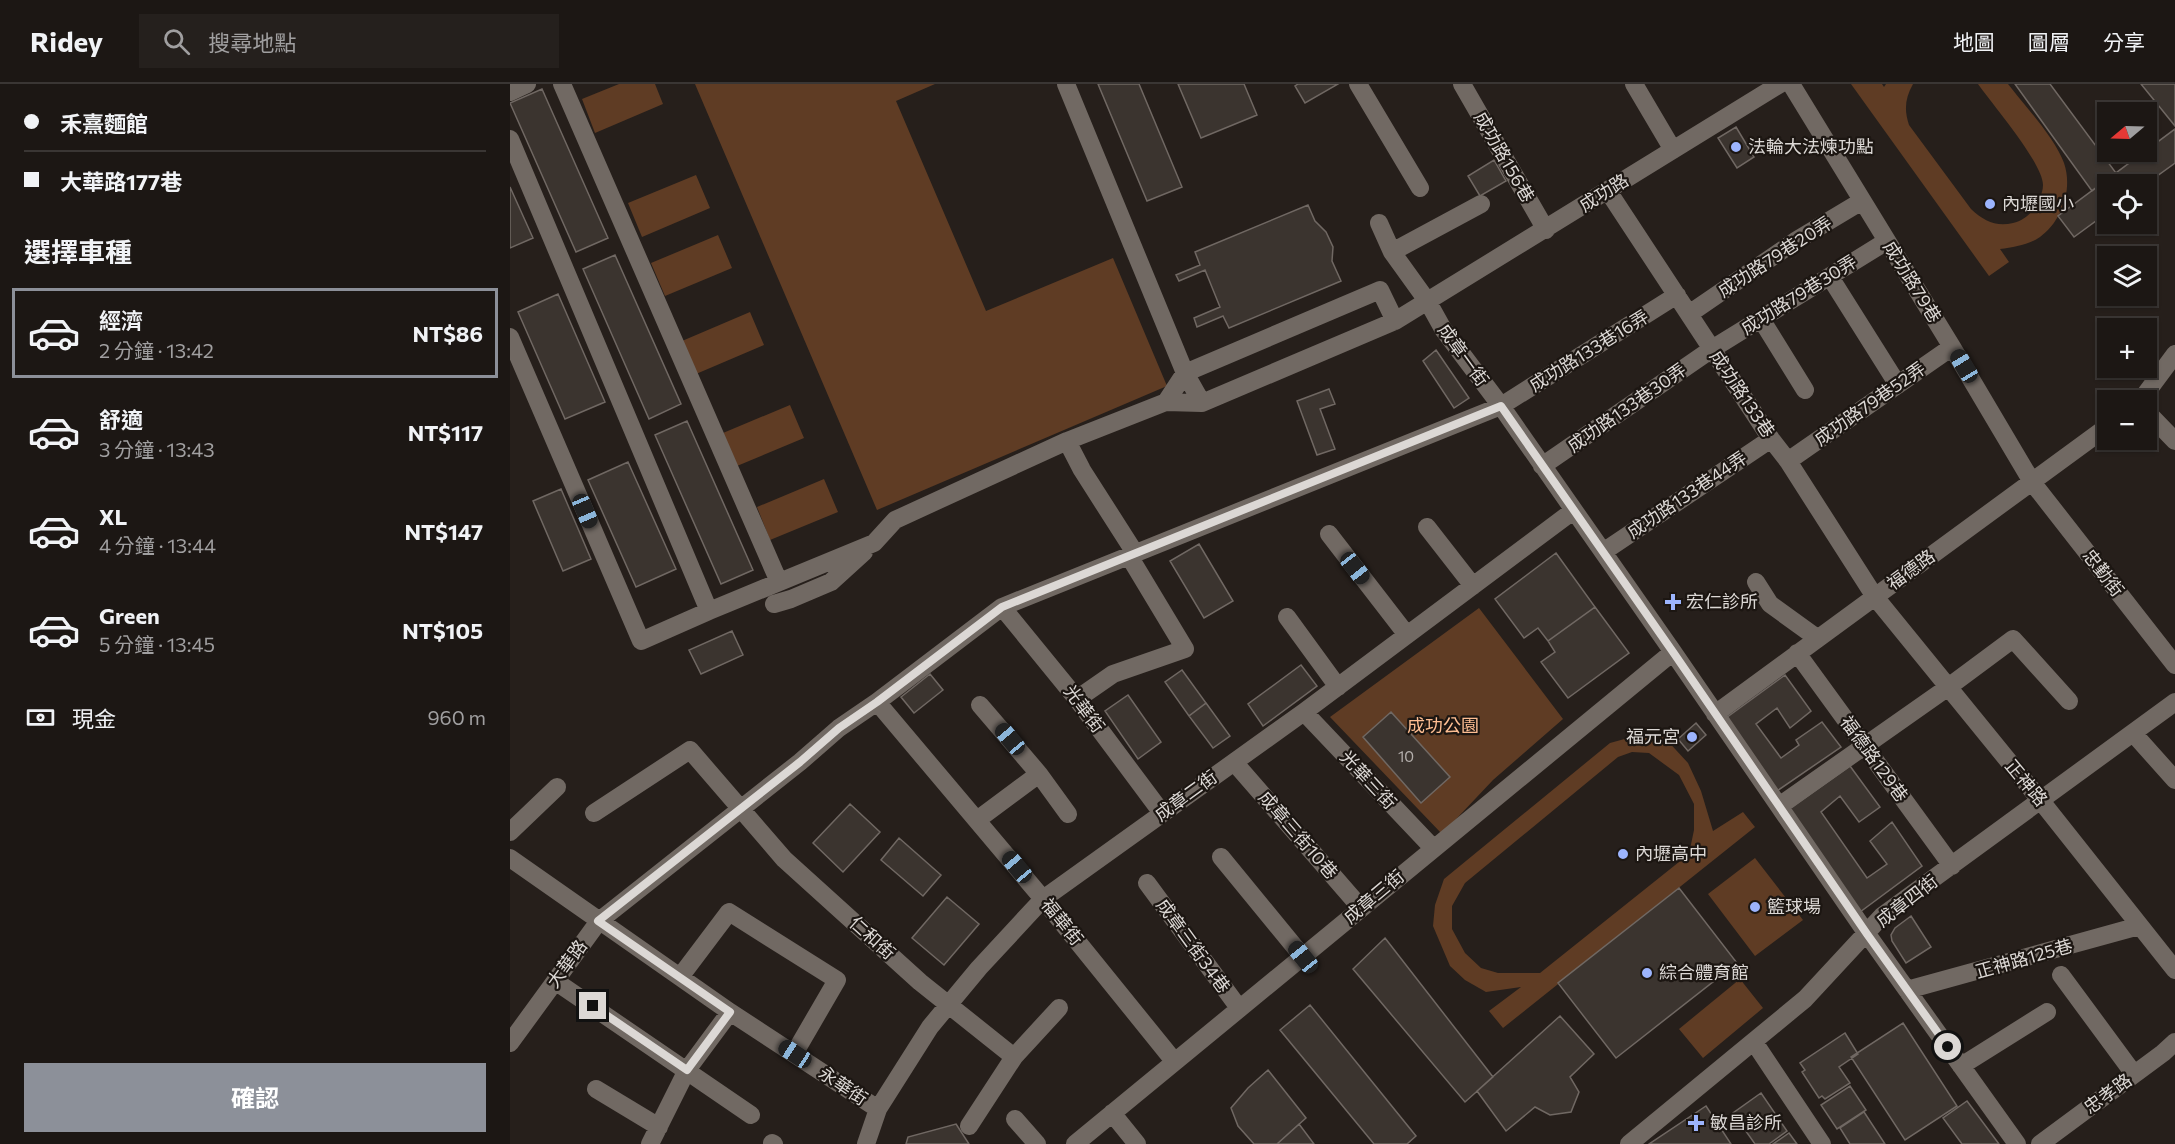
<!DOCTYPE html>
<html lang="zh-TW">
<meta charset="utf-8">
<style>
:root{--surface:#1c1714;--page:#25201d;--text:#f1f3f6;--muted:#a09fa0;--line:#3a3634;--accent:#8c9099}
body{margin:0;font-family:Commissioner,"Noto Sans TC",sans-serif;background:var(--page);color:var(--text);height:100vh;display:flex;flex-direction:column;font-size:22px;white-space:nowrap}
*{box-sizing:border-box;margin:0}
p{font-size:20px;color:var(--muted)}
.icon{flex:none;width:33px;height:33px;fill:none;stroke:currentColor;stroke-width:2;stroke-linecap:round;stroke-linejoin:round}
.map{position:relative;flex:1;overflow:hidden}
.details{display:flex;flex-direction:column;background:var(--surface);width:510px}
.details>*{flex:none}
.hud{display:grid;align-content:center;height:132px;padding:0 24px;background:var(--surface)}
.needle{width:39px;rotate:251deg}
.fabs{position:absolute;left:1587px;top:18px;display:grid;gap:12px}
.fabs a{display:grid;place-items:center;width:60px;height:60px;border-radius:0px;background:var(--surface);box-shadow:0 2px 4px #0004,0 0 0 2px var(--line);font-size:30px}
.end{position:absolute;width:27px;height:27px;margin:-14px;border:8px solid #dcd8d5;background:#111;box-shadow:0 0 0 3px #111}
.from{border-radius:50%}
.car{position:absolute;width:18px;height:36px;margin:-18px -9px;border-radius:8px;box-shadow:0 0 4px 2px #0007;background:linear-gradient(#222 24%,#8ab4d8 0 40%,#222 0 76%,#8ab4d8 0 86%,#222 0)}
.hud b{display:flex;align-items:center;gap:21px;height:57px;font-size:22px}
.hud b+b{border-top:2px solid var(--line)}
.hud i{width:15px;height:15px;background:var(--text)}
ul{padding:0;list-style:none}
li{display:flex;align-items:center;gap:18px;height:90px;margin:0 12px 9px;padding:0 12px;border:3px solid transparent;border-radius:0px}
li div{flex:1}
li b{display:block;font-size:22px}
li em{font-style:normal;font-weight:700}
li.active{border-color:var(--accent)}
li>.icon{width:54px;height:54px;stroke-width:1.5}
h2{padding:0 24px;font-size:27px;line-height:72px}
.pay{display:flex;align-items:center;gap:15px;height:66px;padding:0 24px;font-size:22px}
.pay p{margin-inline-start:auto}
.cta{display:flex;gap:12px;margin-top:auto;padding:12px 24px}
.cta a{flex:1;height:69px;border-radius:0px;background:var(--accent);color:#fff;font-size:24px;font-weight:700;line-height:69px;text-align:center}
header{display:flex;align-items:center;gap:36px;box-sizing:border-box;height:84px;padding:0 30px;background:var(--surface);border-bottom:2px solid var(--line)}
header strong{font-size:28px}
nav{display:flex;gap:33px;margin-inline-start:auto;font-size:21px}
.search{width:420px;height:54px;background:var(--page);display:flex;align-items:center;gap:15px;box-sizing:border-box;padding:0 21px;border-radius:0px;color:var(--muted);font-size:22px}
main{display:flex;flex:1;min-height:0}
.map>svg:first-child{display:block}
.green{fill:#5f3c24;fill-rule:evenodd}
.building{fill:#3b342f;stroke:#706863;stroke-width:1.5}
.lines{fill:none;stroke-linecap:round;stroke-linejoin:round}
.minor{stroke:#716963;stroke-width:18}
.route{stroke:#dcd8d5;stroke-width:8}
.poi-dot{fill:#9cb4fd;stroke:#1c1612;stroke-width:2}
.labels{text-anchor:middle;stroke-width:4.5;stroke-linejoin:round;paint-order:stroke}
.number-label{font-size:15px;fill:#b4afac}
.poi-label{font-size:18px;fill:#dcd8d5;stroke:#1c1612;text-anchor:start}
.street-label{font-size:18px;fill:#dcd8d5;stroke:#1c1612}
.park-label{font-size:18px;fill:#febe92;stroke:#1c1612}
</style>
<header>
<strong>Ridey</strong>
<div class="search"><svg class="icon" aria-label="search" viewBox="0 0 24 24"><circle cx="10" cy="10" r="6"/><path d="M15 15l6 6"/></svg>搜尋地點</div>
<nav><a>地圖</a><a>圖層</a><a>分享</a></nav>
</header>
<main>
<section class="details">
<div class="hud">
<b><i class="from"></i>禾熹麵館</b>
<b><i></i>大華路177巷</b>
</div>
<h2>選擇車種</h2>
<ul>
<li class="active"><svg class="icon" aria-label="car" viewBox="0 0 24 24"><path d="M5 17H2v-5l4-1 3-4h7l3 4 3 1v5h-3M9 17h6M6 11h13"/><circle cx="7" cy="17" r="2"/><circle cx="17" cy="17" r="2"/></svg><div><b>經濟</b><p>2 分鐘 · 13:42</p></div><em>NT$86</em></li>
<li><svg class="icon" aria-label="car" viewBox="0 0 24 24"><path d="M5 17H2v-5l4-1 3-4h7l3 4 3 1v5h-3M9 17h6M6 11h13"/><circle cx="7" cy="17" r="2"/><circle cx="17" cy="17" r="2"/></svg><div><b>舒適</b><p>3 分鐘 · 13:43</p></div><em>NT$117</em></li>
<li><svg class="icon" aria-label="car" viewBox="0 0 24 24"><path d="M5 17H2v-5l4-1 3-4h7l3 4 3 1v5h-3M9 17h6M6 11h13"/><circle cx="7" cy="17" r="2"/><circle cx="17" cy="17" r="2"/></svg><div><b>XL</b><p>4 分鐘 · 13:44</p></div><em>NT$147</em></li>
<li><svg class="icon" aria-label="car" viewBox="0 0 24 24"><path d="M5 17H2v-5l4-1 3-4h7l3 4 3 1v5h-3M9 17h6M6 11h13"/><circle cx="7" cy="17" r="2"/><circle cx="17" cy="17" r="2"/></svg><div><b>Green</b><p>5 分鐘 · 13:45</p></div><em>NT$105</em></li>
</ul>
<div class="pay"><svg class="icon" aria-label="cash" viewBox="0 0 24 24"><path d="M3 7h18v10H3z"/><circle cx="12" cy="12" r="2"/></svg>現金<p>960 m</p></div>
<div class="cta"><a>確認</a></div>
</section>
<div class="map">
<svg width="1665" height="1060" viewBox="0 0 1665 1060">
<rect width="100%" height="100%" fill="#261f1b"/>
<path class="green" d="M 109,0 L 145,0 L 153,20 L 85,49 L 72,15 Z
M 185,0 L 425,0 L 386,17 L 476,227 L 603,174 L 657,302 L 367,426 Z
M 1341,0 L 1372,0 L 1374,3 L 1376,0 L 1403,0 C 1395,14 1394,26 1399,41 L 1461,125 C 1474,137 1486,143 1503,139 C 1511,137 1517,133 1522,127 C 1527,120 1533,110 1533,101 C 1533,79 1482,20 1468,0 L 1498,0 C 1515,22 1545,54 1554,79 C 1563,105 1552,137 1530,153 C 1518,161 1504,163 1490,165 L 1499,178 L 1479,192 Z
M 186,91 L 200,124 L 132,153 L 118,119 Z
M 208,151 L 222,184 L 155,212 L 141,179 Z
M 240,228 L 254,261 L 186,290 L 172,257 Z
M 280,321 L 294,354 L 227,382 L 213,349 Z
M 314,395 L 328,428 L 260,456 L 247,423 Z
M 969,524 L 1053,635 L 983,696 L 932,750 L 820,633 Z
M 1129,651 L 1154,653 L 1178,679 L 1191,707 L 1203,747 L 1233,728 L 1245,743 L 993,944 L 979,927 L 1011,903 L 976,908 L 955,896 L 940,882 L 923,842 L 925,821 L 934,795 L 1100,659 ZM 1122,668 L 1139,669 L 1169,691 L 1184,720 L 1184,746 L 1179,770 L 1030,889 L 988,889 L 971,884 L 955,869 L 942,845 L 942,822 L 955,799 L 1108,673 Z
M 1245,774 L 1293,836 L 1245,872 L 1198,810 Z
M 1230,895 L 1253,924 L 1193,974 L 1169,945 Z"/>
<path class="building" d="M 588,0 L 629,0 L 672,103 L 637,117 Z
M 668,0 L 734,0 L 747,31 L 691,54 Z
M 788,0 L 828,0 L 795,19 L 785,2 Z
M 1505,0 L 1540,0 L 1606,89 L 1582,107 Z
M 1631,0 L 1665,0 L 1665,42 Z
M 32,5 L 98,154 L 66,168 L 0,19 Z
M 1226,43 L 1244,73 L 1227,84 L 1208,54 Z
M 1665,45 L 1665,79 L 1636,100 L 1598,100 L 1598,128 L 1564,153 L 1548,132 Z
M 984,76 L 996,97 L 970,112 L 958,92 Z
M 0,103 L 23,154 L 0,164 Z
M 798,121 L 805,137 L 816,148 L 823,163 L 822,177 L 831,197 L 719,244 L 713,232 L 687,243 L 684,234 L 710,223 L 695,186 L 669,197 L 666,191 L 690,181 L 685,168 Z
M 105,171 L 171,320 L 139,335 L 73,185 Z
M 48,210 L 95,318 L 55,335 L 8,228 Z
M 926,266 L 959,314 L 944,324 L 913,277 Z
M 819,305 L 825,320 L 810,325 L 825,365 L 807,371 L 787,317 Z
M 177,337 L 243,486 L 211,500 L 145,351 Z
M 118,378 L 166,485 L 126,503 L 78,396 Z
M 51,405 L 81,475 L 53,487 L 23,417 Z
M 689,460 L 723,517 L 694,534 L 660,477 Z
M 1046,469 L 1085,523 L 1038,557 L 1028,544 L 1014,554 L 985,515 Z
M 1085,523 L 1119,569 L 1058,614 L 1031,578 L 1045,568 L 1038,557 Z
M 222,547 L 233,571 L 191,590 L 179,566 Z
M 791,581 L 807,602 L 753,642 L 738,620 Z
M 672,586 L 696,619 L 679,632 L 655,598 Z
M 420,590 L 433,606 L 404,629 L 391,613 Z
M 1275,591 L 1301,627 L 1280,644 L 1267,624 L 1246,640 L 1271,674 L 1289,661 L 1286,656 L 1312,638 L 1331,663 L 1264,709 L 1216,634 Z
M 618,611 L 651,658 L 628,675 L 595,627 Z
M 696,619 L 720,652 L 703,664 L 679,632 Z
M 881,628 L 940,693 L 911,719 L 853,653 Z
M 1186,639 L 1196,651 L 1178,667 L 1168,655 Z
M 1340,682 L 1370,723 L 1349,738 L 1330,712 L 1311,728 L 1357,794 L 1377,780 L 1360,757 L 1382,738 L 1412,782 L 1350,828 L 1277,727 Z
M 340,720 L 370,748 L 333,788 L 303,759 Z
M 389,754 L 431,791 L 413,812 L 371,776 Z
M 1169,804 L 1227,879 L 1106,974 L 1048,899 Z
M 437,813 L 469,840 L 434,881 L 402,854 Z
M 1401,832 L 1421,863 L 1396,879 L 1382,857 L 1381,851 L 1385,844 Z
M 875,854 L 983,993 L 955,1018 L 843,885 Z
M 800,921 L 906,1052 L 897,1060 L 864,1060 L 770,946 Z
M 1050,932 L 1084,970 L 1060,993 L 1069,1008 L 1061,1028 L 1040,1031 L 1025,1023 L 996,1047 L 967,1007 Z
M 1393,939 L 1447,1022 L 1395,1056 L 1341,973 Z
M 1335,949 L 1348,970 L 1329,983 L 1340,999 L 1315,1015 L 1312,1012 L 1309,1014 L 1292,988 L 1295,986 L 1290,979 Z
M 758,986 L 796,1034 L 767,1060 L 744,1060 L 728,1042 L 721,1024 L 738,1004 Z
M 1340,1002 L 1356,1026 L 1327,1045 L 1311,1021 Z
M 1251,1009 L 1277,1047 L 1259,1060 L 1245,1060 L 1223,1029 Z
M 1457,1017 L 1489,1060 L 1452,1060 L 1433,1034 Z
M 1196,1022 L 1221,1060 L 1139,1060 Z
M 1354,1028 L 1375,1060 L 1340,1060 L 1330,1044 Z
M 446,1040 L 459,1060 L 396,1060 L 398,1053 Z
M 789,1040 L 804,1060 L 767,1060 Z
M 1279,1049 L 1287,1060 L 1263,1060 Z"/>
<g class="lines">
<path class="minor" d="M 52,0 L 269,498
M 556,0 L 675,289 L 692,319
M 848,0 L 910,104
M 952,0 L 1036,146
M 1124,0 L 1163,66
M 1281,0 L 1442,263 L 1522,398 L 1665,581
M 0,8 L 17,0
M 0,55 L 199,527 L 364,459 L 385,436 L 557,357
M 1098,107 L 1261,355 L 1278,377 L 1365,513 L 1531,717 L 1665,886
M 869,139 L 882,168 L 918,218 L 933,245 L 991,322 L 1163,568 L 1357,850 L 1507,1060
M 882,168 L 971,120
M 1320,193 L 1388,301
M 1179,230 L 1287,156 L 1352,117
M 1251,235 L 1295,306
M 885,237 L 1270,0
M 0,253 L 131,557 L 199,527
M 1631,316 L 1665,270
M 1636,327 L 1665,357
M 1278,377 L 1442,263
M 1032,382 L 1202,265 L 1377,157
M 917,443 L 963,502
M 819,450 L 897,551
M 1093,468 L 1261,355
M 625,469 L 572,386 L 557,357 L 656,318 L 692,319 L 885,237 L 870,206 L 675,289 L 656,318
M 1246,498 L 1260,520 L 1307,554
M 264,520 L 281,515 L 321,498 L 354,468
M 492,523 L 567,615 L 652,729
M 777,533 L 828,603
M 1287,569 L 1442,782
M 567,615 L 603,590 L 675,565 L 619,472
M 367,618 L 533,815 L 664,977
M 794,628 L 923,764
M 1205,630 L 1598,342
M 1623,649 L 1665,696
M 724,678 L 851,824
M 529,690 L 558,730
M 1269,722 L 1437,604 L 1503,555 L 1559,617
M 84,729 L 180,666 L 274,775 L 410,898 L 504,973
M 467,736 L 529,690 L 470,621
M 0,748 L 47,703
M 711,773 L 793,873
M 0,774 L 220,928 L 368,1025
M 637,799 L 729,924
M 1551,891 L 1624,990
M 170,893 L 219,828 L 327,896 L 284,970
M 45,897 L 241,1031
M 1397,906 L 1629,842
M 1244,958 L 1312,1060
M 0,959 L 89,837 L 290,678 L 329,644 L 367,618 L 492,523 L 991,322 L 1167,211
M 1451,982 L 1537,928
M 86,1005 L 149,1043
M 602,1029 L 627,1060
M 505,1035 L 527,1060
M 459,1042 L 504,973 L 549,924
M 262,1059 L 264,1060
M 140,1060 L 177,986 L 220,928
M 356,1060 L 368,1025 L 420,943 L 469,884 L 533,815 L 794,628 L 1063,427
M 565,1060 L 1163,568
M 1119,1060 L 1295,915 L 1372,832 L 1665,618
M 1530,1060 L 1653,969 L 1665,958"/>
</g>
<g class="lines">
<path class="route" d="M 83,922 L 177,986 L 220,928 L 88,837 L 290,678 L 329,644 L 367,618 L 492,523 L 991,322 L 1163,568 L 1357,850 L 1438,963"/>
</g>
<g class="poi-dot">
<circle cx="1226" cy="63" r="6"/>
<circle cx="1480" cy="120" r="6"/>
<path d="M1160 509h6v6h6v6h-6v6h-6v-6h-6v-6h6z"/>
<circle cx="1182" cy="653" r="6"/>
<circle cx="1113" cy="770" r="6"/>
<circle cx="1245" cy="823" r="6"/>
<circle cx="1137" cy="889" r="6"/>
<path d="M1183 1030h6v6h6v6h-6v6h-6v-6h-6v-6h6z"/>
</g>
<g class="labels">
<g class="number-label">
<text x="896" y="678">10</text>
</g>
<g class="poi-label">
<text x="1238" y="69">法輪大法煉功點</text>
<text x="1492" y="126">內壢國小</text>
<text x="1176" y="524">宏仁診所</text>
<text x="1170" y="659" text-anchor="end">福元宮</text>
<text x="1125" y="776">內壢高中</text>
<text x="1257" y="829">籃球場</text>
<text x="1149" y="895">綜合體育館</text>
<text x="1200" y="1045">敏昌診所</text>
</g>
<g class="street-label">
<text transform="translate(994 73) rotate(60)" y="6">成功路156巷</text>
<text transform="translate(1094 109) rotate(-32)" y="6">成功路</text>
<text transform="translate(1265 173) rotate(-33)" y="6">成功路79巷20弄</text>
<text transform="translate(1402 198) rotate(58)" y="6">成功路79巷</text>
<text transform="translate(1289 211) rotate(-32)" y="6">成功路79巷30弄</text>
<text transform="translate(1079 267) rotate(-32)" y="6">成功路133巷16弄</text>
<text transform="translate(953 271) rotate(54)" y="6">成章一街</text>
<text transform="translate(1232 310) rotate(56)" y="6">成功路133巷</text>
<text transform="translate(1360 320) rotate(-35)" y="6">成功路79巷52弄</text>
<text transform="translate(1117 324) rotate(-35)" y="6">成功路133巷30弄</text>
<text transform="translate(1177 411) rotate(-34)" y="6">成功路133巷44弄</text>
<text transform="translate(1401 486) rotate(-36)" y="6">福德路</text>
<text transform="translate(1593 489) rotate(52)" y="6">忠勤街</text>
<text transform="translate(574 625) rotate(53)" y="6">光華街</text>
<text transform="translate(1364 675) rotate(54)" y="6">福德路129巷</text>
<text transform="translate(858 696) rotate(47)" y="6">光華三街</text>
<text transform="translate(1516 699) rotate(50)" y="6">正神路</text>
<text transform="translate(676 712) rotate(-36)" y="6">成章二街</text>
<text transform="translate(788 751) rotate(49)" y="6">成章三街10巷</text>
<text transform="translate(864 813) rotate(-40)" y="6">成章三街</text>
<text transform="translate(1397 817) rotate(-38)" y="6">成章四街</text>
<text transform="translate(552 838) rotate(51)" y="6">福華街</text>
<text transform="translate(362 854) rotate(42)" y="6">仁和街</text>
<text transform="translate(683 862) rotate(54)" y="6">成章三街34巷</text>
<text transform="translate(1514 875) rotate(-16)" y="6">正神路125巷</text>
<text transform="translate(57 880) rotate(-54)" y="6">大華路</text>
<text transform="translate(333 1002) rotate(34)" y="6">永華街</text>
<text transform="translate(1598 1010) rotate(-36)" y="6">忠孝路</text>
</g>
<g class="park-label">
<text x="933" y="648">成功公園</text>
</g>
</g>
</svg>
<div class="fabs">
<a><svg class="needle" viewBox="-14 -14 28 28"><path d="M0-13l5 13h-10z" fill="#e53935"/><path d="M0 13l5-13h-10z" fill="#a09fa0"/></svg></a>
<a><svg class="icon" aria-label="locate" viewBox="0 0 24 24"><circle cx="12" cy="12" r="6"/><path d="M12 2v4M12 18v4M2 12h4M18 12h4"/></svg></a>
<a><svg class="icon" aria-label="layers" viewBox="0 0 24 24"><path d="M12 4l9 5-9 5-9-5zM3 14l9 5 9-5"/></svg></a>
<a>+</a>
<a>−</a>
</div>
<i class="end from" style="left:1438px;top:963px"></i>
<i class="end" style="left:83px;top:922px"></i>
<i class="car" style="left:1454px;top:282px;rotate:329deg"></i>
<i class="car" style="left:75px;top:427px;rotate:157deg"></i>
<i class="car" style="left:845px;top:484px;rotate:142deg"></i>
<i class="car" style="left:500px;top:655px;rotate:320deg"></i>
<i class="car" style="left:507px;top:783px;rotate:320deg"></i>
<i class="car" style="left:793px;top:873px;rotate:321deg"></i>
<i class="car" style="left:285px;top:970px;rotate:303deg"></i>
</div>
</main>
